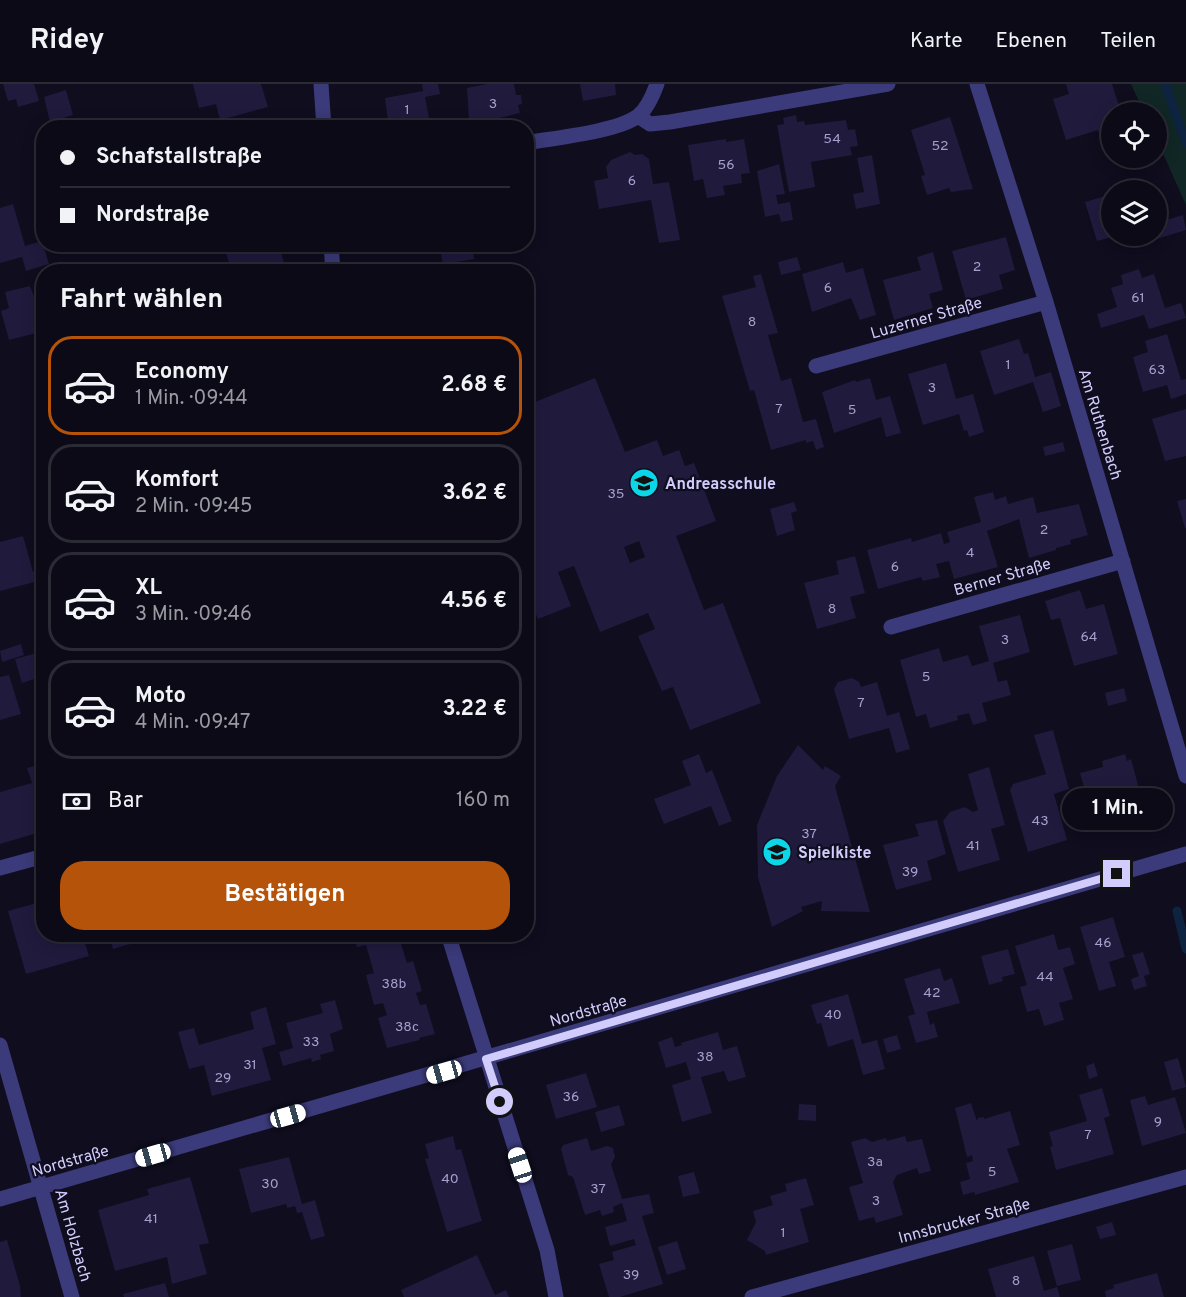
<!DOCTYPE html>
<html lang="de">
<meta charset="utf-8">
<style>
:root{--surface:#0b0a16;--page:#14131f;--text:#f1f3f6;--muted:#9a9aa1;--line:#2b2b35;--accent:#b45309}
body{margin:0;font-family:Overpass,sans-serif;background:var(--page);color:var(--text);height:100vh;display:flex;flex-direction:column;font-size:22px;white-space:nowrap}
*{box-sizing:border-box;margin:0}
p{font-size:20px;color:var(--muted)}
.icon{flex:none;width:33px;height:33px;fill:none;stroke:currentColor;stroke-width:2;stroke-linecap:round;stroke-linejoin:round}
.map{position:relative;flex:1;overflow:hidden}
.panel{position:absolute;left:36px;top:180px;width:498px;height:678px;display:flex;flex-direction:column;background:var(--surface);border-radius:24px;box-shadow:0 3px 15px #0003,0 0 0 2px var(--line)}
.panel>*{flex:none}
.banner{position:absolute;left:36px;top:36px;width:498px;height:132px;border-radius:24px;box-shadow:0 3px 15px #0003,0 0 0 2px var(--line);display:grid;align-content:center;height:132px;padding:0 24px;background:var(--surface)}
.controls{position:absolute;left:1101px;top:18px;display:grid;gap:12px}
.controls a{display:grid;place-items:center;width:66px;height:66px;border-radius:50%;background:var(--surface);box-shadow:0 3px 15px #0003,0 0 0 2px var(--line);font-size:30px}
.end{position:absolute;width:27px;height:27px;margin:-14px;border:8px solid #d1ccfc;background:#111;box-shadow:0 0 0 3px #111}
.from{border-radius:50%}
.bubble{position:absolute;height:42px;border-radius:21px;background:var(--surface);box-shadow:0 3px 15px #0003,0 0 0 2px var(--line);font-size:20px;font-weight:700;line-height:42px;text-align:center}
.car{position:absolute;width:18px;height:36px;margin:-18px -9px;border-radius:8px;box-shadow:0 0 4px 2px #0007;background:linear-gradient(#fff 24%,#345 0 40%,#fff 0 76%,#345 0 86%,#fff 0)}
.banner b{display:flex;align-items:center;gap:21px;height:57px;font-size:22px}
.banner b+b{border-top:2px solid var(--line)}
.banner i{width:15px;height:15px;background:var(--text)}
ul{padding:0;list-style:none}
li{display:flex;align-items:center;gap:18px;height:99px;margin:0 12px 9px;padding:0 12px;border:3px solid var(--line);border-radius:24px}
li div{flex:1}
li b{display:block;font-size:22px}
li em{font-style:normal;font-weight:700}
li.current{border-color:var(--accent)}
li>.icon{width:54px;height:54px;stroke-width:1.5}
h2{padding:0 24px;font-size:27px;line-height:72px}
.pay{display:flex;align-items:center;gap:15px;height:66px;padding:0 24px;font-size:22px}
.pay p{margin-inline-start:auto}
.primary-button{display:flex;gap:12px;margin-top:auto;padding:12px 24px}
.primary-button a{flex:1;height:69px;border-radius:24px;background:var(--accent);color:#fff;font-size:24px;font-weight:700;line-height:69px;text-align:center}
header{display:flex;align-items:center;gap:36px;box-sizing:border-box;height:84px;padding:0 30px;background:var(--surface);border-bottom:2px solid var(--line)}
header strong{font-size:28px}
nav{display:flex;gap:33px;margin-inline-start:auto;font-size:21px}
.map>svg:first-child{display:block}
.green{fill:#102726}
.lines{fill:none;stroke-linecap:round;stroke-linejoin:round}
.stream{stroke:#0e2340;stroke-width:9}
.building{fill:#201a3d;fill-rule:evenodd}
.street{stroke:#3b3a7a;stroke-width:15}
.route{stroke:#d1ccfc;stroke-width:8}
.labels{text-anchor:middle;stroke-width:4.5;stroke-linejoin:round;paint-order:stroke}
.number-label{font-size:14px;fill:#a5a0cc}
.street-label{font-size:16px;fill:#d1ccfc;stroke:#0f0d1e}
.poi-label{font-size:16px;font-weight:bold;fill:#d1ccfc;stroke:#0f0d1e;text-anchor:start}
</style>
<header>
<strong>Ridey</strong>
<nav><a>Karte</a><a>Ebenen</a><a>Teilen</a></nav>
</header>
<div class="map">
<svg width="1186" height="1213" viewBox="0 0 1186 1213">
<rect width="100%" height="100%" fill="#0f0d1e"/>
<path class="green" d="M 1131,0 L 1186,0 L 1186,121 L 1157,56 L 1156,28 L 1144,28 Z"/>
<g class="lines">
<path class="stream" d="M 1165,0 L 1186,59
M 1177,827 L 1186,865"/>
</g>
<path class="building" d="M 3,0 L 34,0 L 39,17 L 18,23 L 16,15 L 8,17 Z
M 193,0 L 261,0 L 268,23 L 220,36 L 216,20 L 199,24 Z
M 422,0 L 438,0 L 440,10 L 425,13 L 431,44 L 385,44 L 383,38 L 388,37 L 385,14 L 423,7 Z
M 487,0 L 514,0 L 516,11 L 521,11 L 522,20 L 518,21 L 520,29 L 474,40 L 469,36 L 467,4 Z
M 580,0 L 615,0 L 616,11 L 583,17 Z
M 1066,0 L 1112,0 L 1121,28 L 1112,28 L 1112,65 L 1105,67 L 1098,46 L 1066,56 L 1053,15 L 1069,10 Z
M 66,6 L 73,31 L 50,38 L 44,13 Z
M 796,31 L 797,38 L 804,37 L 805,41 L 846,36 L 848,46 L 855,45 L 858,62 L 850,63 L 852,71 L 811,78 L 815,103 L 789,108 L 777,41 L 784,40 L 783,34 Z
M 950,33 L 973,105 L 951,108 L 949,104 L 927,111 L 921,92 L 925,91 L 911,46 Z
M 270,34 L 273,44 L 243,44 L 242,41 Z
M 726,55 L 726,58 L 744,55 L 750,89 L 741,90 L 742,99 L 723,102 L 725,111 L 707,114 L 703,95 L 694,97 L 688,61 Z
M 630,68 L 635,71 L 642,70 L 649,75 L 653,100 L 669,98 L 680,156 L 659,159 L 651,116 L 599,125 L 594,97 L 608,94 L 606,83 L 611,76 Z
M 872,71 L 880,120 L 856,125 L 853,110 L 864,108 L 857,74 Z
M 779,80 L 785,110 L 776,111 L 777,116 L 778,120 L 790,118 L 793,136 L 781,138 L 779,130 L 765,133 L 757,87 Z
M 1112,110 L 1112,153 L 1097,157 L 1085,118 Z
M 13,120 L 25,162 L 42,157 L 49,180 L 26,187 L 22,173 L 0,179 L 0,124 Z
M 1183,131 L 1186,146 L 1150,157 L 1148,152 L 1156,152 L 1156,139 Z
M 1006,153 L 1015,186 L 999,191 L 1003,205 L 966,216 L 952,167 Z
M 254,160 L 279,160 L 285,183 L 281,184 L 282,188 L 232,188 L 226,169 Z
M 391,160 L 436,160 L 436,162 L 393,170 Z
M 439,160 L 472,160 L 474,175 L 443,180 Z
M 933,168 L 943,206 L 929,210 L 933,224 L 894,236 L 883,196 L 921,186 L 917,173 Z
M 797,173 L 801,186 L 781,191 L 778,178 Z
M 843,178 L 846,189 L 863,184 L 876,231 L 860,236 L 851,214 L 812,228 L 802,190 Z
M 1139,185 L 1142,194 L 1154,190 L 1165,224 L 1181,219 L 1186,234 L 1149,245 L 1144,231 L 1101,244 L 1097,230 L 1117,223 L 1111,204 L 1123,200 L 1121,191 Z
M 761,190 L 778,249 L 768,251 L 781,297 L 791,294 L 803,338 L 816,335 L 824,363 L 816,366 L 813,357 L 806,359 L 806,356 L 771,366 L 754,306 L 750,307 L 722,212 L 756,203 L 753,192 Z
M 30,202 L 44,239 L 44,247 L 9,256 L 1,227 L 9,224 L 5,208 Z
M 1167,250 L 1181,296 L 1186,295 L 1186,310 L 1171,315 L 1167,301 L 1143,308 L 1133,273 L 1148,268 L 1145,257 Z
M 1019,255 L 1024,270 L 1028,269 L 1035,293 L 1051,288 L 1061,322 L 1043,328 L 1033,298 L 994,311 L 980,267 Z
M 946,279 L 956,315 L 973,310 L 984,348 L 969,353 L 967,346 L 964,347 L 959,330 L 923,341 L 908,290 Z
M 595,294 L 625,368 L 657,356 L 663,372 L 679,366 L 685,382 L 694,379 L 716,437 L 676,452 L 704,526 L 723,519 L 761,619 L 690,646 L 673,603 L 662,607 L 638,552 L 655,545 L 648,529 L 600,548 L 574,482 L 558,488 L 571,522 L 538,535 L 526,507 L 526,367 L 529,366 L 526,359 L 526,330 L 533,328 L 530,320 ZM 639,457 L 645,473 L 630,479 L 624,463 Z
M 870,294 L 876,316 L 890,312 L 901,349 L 886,353 L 881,333 L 834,349 L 822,308 L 855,296 L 856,298 Z
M 1186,325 L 1186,372 L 1165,377 L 1152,335 Z
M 44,354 L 44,379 L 43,379 L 36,356 Z
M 1063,358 L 1065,367 L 1045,372 L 1043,363 Z
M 993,408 L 995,416 L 1006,412 L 1008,420 L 1033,413 L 1037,429 L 1079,420 L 1088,451 L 1070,456 L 1071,460 L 1056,464 L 1056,466 L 1029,474 L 1019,435 L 987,447 L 998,483 L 954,495 L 949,477 L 936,480 L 940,493 L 923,497 L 921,493 L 878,505 L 867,466 L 911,454 L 912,458 L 941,449 L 944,460 L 950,458 L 947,448 L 981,438 L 974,413 Z
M 1186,415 L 1186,444 L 1185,444 L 1177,417 Z
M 794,418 L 797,427 L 791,429 L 795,446 L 777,452 L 770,425 Z
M 23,452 L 33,488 L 39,487 L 42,496 L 0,507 L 0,458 Z
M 855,472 L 865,509 L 850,513 L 856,534 L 817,545 L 804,499 L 839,490 L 836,477 Z
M 1080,506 L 1086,525 L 1104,520 L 1118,570 L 1074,582 L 1060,534 L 1051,536 L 1045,517 Z
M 1020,531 L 1030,568 L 993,579 L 998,598 L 1007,596 L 1011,611 L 982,619 L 987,637 L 973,641 L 969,629 L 957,632 L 958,636 L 930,644 L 926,630 L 916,633 L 900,576 L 939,564 L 943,578 L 968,571 L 972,582 L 989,577 L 979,542 Z
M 21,560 L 24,571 L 2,578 L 0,567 Z
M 44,567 L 44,592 L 22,599 L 15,575 Z
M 9,591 L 21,630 L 0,636 L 0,593 Z
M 852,594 L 859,598 L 861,603 L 877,598 L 887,632 L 899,628 L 910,665 L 896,669 L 889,644 L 849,655 L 834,605 L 838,598 Z
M 1124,604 L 1127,617 L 1108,622 L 1105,609 Z
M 1053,646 L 1069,705 L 1054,710 L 1067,756 L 1028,768 L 1010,706 L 1013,700 L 1046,690 L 1034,651 Z
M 798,661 L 823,686 L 825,682 L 841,692 L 835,702 L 870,828 L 821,827 L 822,817 L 801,823 L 803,827 L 772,843 L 758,793 L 757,741 L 777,692 Z
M 699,670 L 706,689 L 712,686 L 732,737 L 719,742 L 711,722 L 664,740 L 654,715 L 691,701 L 682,677 Z
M 1125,670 L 1127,677 L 1131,675 L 1146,730 L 1081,746 L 1073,715 L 1086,710 L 1080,689 L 1103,683 L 1102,677 Z
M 43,680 L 44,713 L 37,715 L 44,747 L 0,760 L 0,708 L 32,699 L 27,684 Z
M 989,683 L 1005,741 L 991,745 L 1000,776 L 958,788 L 943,737 L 950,728 L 965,723 L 973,728 L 978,726 L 968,690 Z
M 937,736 L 946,770 L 927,777 L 932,796 L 896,806 L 883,761 L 919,752 L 915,740 Z
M 44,817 L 44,850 L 82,850 L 89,872 L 26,890 L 8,827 Z
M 1113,833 L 1125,873 L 1109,878 L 1116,902 L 1099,907 L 1080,843 Z
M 109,850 L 161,850 L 161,851 L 113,865 Z
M 353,850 L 398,850 L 407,879 L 413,877 L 422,907 L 416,909 L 420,921 L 426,920 L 435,950 L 419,954 L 420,956 L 387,964 L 378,934 L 387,931 L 383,919 L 374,921 L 366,891 L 374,889 L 366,861 L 357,863 Z
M 1054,850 L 1058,866 L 1070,863 L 1075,880 L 1063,884 L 1073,915 L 1059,919 L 1064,936 L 1044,942 L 1039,925 L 1027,928 L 1020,903 L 1027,901 L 1015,862 Z
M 1008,865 L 1015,890 L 1002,893 L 1003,897 L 989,901 L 981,872 Z
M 1143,868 L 1150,890 L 1144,892 L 1147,902 L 1134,906 L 1131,895 L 1139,892 L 1132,871 Z
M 940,884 L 944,897 L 952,894 L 960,919 L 927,928 L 930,941 L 934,939 L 938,953 L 916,959 L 908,932 L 915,930 L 904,895 Z
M 848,910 L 862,960 L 877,956 L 885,985 L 863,991 L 853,955 L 828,963 L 821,939 L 817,940 L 811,921 Z
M 335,916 L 343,945 L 330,950 L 334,967 L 320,971 L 321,975 L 312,978 L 311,974 L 283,982 L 279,968 L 293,964 L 286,939 L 323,929 L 320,920 Z
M 266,923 L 276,960 L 262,964 L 271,996 L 212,1012 L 204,981 L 189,985 L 178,948 L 194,944 L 199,961 L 254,945 L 250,928 Z
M 718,948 L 723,966 L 737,962 L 746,993 L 728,998 L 724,987 L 701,993 L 712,1029 L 682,1038 L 672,1001 L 691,995 L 686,978 L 666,984 L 658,958 L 672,953 L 675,963 L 682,961 L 681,959 Z
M 897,951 L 901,965 L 887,969 L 883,955 Z
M 1178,974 L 1186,1003 L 1172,1007 L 1164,978 Z
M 1094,979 L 1098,992 L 1089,995 L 1086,982 Z
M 586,989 L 597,1023 L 556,1035 L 546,1001 Z
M 1102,1004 L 1110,1032 L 1104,1034 L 1114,1070 L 1056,1086 L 1050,1063 L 1053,1062 L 1049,1048 L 1087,1037 L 1079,1011 Z
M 1145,1012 L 1148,1021 L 1175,1013 L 1186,1049 L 1142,1062 L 1130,1016 Z
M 971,1019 L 977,1037 L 978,1034 L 984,1033 L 984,1035 L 1010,1027 L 1020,1061 L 1007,1065 L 1019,1098 L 975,1111 L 974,1108 L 963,1111 L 960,1098 L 970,1095 L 966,1079 L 973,1077 L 972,1071 L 967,1073 L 955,1024 Z
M 799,1020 L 816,1021 L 816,1037 L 798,1036 Z
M 619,1021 L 625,1041 L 601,1048 L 595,1028 Z
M 453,1052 L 456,1066 L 461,1065 L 482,1137 L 447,1148 L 425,1075 L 429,1074 L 425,1060 Z
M 905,1052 L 907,1058 L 922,1055 L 931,1087 L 919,1090 L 917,1084 L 897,1091 L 893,1098 L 903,1131 L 876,1139 L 874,1133 L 859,1137 L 849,1103 L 863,1099 L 851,1058 L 865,1054 L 872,1058 L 886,1054 L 887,1057 Z
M 587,1054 L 591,1067 L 607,1062 L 613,1064 L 615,1073 L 611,1080 L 622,1115 L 649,1110 L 654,1129 L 642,1132 L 663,1200 L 620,1213 L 609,1213 L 599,1180 L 614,1176 L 612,1168 L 636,1161 L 634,1155 L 610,1162 L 605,1143 L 627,1137 L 622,1119 L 613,1123 L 614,1128 L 602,1132 L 600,1126 L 585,1131 L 573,1093 L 568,1091 L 561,1065 L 563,1061 Z
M 289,1073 L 302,1120 L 315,1116 L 325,1152 L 311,1156 L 302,1128 L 297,1129 L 295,1122 L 287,1124 L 286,1120 L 251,1129 L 239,1085 Z
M 694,1088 L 700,1109 L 683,1113 L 678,1092 Z
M 190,1093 L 209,1159 L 199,1161 L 207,1190 L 172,1200 L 167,1173 L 115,1187 L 98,1126 L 149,1111 L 147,1105 Z
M 806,1094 L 814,1121 L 800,1125 L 809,1158 L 766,1171 L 765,1167 L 747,1156 L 756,1138 L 753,1127 L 773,1121 L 770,1112 L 787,1107 L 785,1100 Z
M 1112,1138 L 1116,1151 L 1100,1155 L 1096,1143 Z
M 7,1156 L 20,1202 L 21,1213 L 0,1213 L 0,1158 Z
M 677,1157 L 686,1185 L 667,1191 L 658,1163 Z
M 1072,1160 L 1081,1196 L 1057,1202 L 1047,1167 Z
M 477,1171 L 495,1211 L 506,1206 L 509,1213 L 404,1213 L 401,1206 Z
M 1034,1172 L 1044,1207 L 1057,1203 L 1060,1213 L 996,1213 L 988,1185 Z
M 1157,1189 L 1164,1213 L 1106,1213 L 1105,1207 L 1114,1204 L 1113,1201 Z
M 165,1199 L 169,1213 L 124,1213 L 123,1210 Z"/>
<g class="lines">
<path class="street" d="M 321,0 L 324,44
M 977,0 L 1046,218 L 1186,692
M 638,32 L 650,40 L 670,38 L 888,0
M 526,59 C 553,54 617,48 638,32 C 647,25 653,11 657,0
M 331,160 L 333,188
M 816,282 L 1046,218
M 891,543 L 1123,477
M 0,784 L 44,772
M 448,850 L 547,1166 L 556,1213
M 0,961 L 72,1213
M 0,1115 L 1186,770
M 752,1213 L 1186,1093"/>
</g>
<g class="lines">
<path class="route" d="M 500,1018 L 486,975 L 1117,790"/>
</g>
<defs>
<g id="school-disc" transform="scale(1.5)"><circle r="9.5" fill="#0cd7e8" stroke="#0f0d1e"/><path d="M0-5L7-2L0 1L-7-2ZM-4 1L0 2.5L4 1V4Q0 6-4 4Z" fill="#111"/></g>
</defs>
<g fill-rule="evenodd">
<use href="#school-disc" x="644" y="399"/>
<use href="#school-disc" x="777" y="768"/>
</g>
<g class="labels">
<g class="number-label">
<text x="493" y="24">3</text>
<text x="407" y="30">1</text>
<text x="832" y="59">54</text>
<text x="940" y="66">52</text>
<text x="726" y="85">56</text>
<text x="632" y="101">6</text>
<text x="977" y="187">2</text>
<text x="828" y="208">6</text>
<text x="1138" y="218">61</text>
<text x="752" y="242">8</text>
<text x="1008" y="285">1</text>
<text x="1157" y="290">63</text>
<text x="932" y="308">3</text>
<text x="779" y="329">7</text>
<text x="852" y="330">5</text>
<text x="616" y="414">35</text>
<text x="1044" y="450">2</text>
<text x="970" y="473">4</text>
<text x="895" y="487">6</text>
<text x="832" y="529">8</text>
<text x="1089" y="557">64</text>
<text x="1005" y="560">3</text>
<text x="926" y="597">5</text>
<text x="861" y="623">7</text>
<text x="1040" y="741">43</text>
<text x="809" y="754">37</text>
<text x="973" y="766">41</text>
<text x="910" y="792">39</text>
<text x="1103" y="863">46</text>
<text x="1045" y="897">44</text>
<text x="394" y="904">38b</text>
<text x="932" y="913">42</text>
<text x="833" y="935">40</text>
<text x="407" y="947">38c</text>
<text x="311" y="962">33</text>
<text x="705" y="977">38</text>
<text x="250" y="985">31</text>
<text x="223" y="998">29</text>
<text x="571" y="1017">36</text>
<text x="1158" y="1042">9</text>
<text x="1088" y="1055">7</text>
<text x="875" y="1082">3a</text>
<text x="992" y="1092">5</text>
<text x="450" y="1099">40</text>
<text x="270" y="1104">30</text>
<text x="598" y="1109">37</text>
<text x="876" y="1121">3</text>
<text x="151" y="1139">41</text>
<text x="783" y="1153">1</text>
<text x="631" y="1195">39</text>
<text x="1016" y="1201">8</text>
</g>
<g class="street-label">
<text transform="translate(926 233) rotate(-16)" y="6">Luzerner Straße</text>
<text transform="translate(1101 340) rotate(73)" y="6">Am Ruthenbach</text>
<text transform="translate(1002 492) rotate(-16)" y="6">Berner Straße</text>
<text transform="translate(588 926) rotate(-16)" y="6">Nordstraße</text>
<text transform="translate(70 1076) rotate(-16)" y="6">Nordstraße</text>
<text transform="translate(964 1136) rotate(-15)" y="6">Innsbrucker Straße</text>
<text transform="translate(74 1151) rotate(74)" y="6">Am Holzbach</text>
</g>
<g class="poi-label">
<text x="665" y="405">Andreasschule</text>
<text x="798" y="774">Spielkiste</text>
</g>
</g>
</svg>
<div class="controls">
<a><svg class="icon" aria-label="locate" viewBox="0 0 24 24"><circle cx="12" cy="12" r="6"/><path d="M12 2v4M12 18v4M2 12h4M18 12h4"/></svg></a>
<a><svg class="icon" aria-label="layers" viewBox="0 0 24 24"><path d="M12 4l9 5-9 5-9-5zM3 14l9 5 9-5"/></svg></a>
</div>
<i class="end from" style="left:500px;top:1018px"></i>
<i class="end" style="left:1117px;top:790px"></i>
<div class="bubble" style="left:1062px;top:704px;width:111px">1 Min.</div>
<i class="car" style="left:444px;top:988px;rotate:254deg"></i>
<i class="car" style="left:288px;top:1032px;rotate:74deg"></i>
<i class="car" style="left:153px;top:1071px;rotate:254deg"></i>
<i class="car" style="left:520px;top:1081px;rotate:342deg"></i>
<div class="banner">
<b><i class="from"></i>Schafstallstraße</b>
<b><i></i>Nordstraße</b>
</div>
<section class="panel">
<h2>Fahrt wählen</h2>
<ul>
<li class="current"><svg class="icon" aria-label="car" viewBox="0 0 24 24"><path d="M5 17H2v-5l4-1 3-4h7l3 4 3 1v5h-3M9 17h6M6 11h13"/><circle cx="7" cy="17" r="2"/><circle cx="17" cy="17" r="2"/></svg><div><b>Economy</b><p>1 Min. · 09:44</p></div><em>2.68 €</em></li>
<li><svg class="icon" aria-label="car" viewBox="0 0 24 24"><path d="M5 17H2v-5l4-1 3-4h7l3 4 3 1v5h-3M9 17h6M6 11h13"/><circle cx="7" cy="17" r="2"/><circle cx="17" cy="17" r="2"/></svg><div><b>Komfort</b><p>2 Min. · 09:45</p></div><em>3.62 €</em></li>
<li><svg class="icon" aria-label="car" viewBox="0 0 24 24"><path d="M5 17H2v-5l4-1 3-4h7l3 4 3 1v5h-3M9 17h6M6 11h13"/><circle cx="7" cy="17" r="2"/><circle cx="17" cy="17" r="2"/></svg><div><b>XL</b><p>3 Min. · 09:46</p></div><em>4.56 €</em></li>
<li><svg class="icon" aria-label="car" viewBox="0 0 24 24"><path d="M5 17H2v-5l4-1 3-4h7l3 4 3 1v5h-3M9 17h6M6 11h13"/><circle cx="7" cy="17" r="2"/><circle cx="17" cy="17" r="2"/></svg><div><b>Moto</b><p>4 Min. · 09:47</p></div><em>3.22 €</em></li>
</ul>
<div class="pay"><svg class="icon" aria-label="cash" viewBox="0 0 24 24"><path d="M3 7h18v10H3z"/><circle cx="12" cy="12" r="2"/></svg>Bar<p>160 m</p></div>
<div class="primary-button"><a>Bestätigen</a></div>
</section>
</div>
